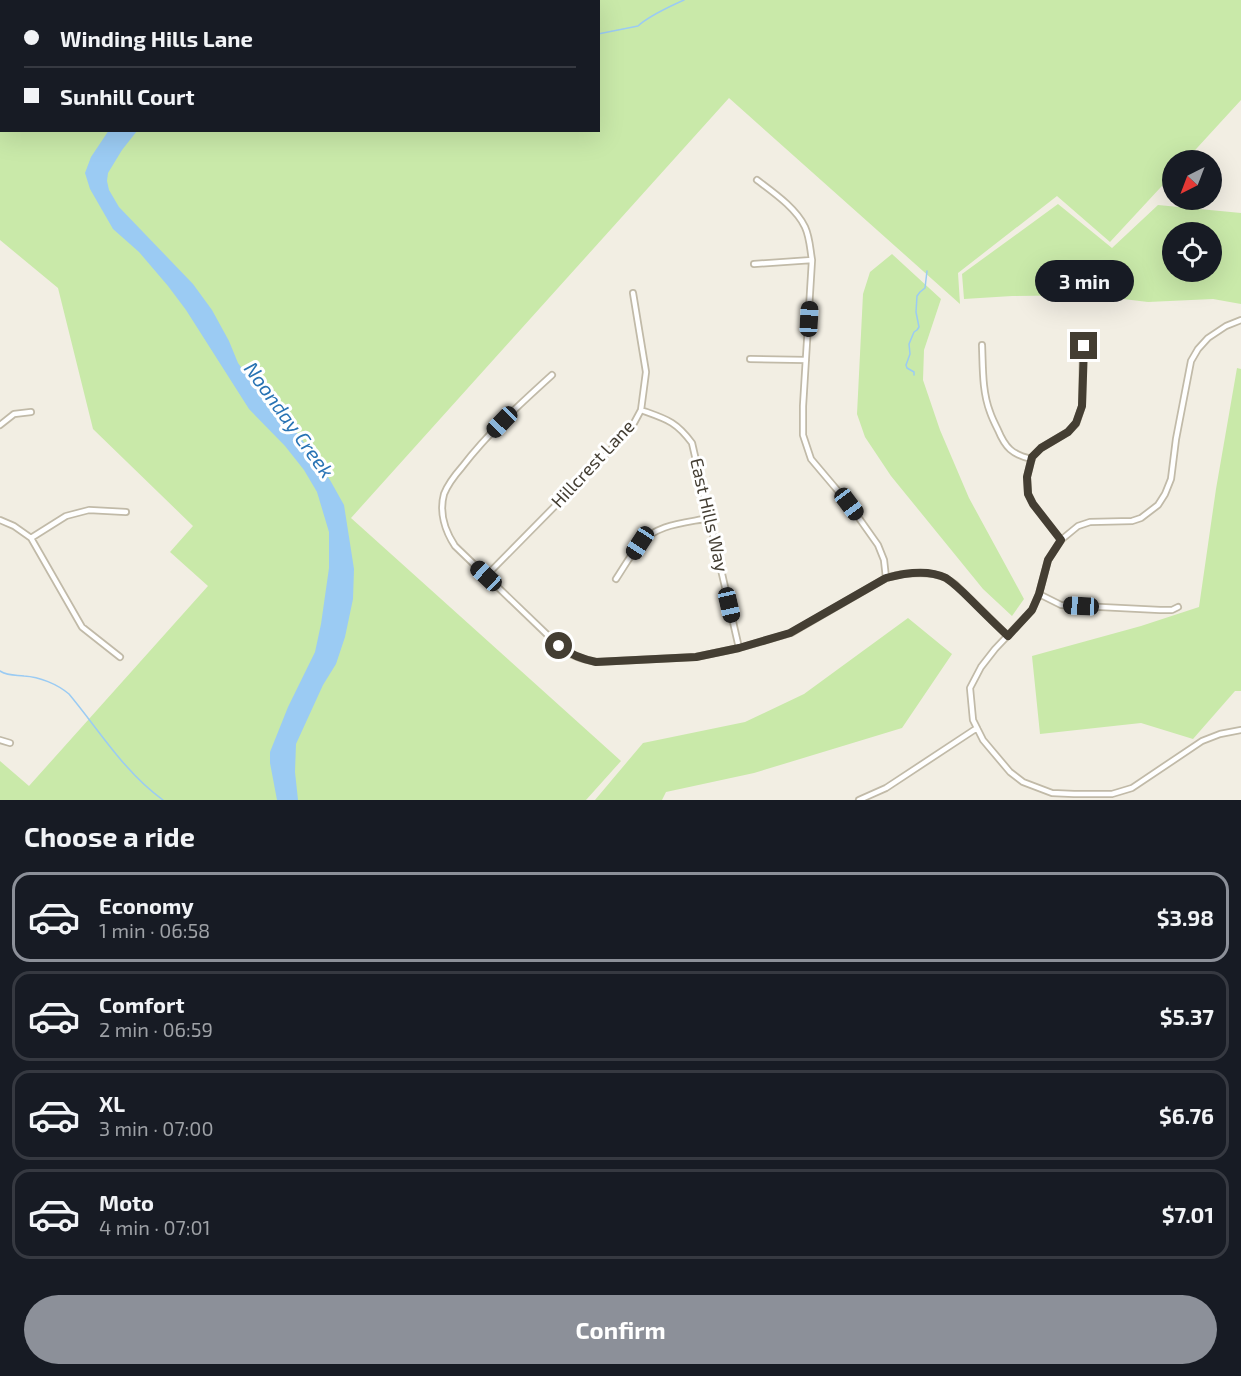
<!DOCTYPE html>
<meta charset="utf-8">
<style>
:root{--surface:#171b24;--page:#20242c;--text:#f1f3f6;--muted:#9ea1a6;--line:#363941;--accent:#8c9099}
body{margin:0;font-family:"Exo 2",sans-serif;background:var(--page);color:var(--text);height:100vh;display:flex;flex-direction:column;font-size:22px;white-space:nowrap}
*{box-sizing:border-box;margin:0}
p{font-size:20px;color:var(--muted)}
.icon{flex:none;width:33px;height:33px;fill:none;stroke:currentColor;stroke-width:2;stroke-linecap:round;stroke-linejoin:round}
.map{position:relative;height:800px;overflow:hidden}
.details{display:flex;flex-direction:column;background:var(--surface);flex:1}
.details>*{flex:none}
.banner{position:absolute;left:0px;top:0px;width:600px;height:132px;box-shadow:0 6px 24px #0002;display:grid;align-content:center;height:132px;padding:0 24px;background:var(--surface)}
.needle{width:39px;rotate:222deg}
.buttons{position:absolute;left:1162px;top:150px;display:grid;gap:12px}
.buttons a{display:grid;place-items:center;width:60px;height:60px;border-radius:50%;background:var(--surface);box-shadow:0 6px 24px #0002;font-size:30px}
.end{position:absolute;width:27px;height:27px;margin:-14px;border:8px solid #443e33;background:#fff;box-shadow:0 0 0 3px #fff}
.from{border-radius:50%}
.bubble{position:absolute;height:42px;border-radius:21px;background:var(--surface);box-shadow:0 6px 24px #0002;font-size:20px;font-weight:700;line-height:42px;text-align:center}
.car{position:absolute;width:18px;height:36px;margin:-18px -9px;border-radius:8px;box-shadow:0 0 4px 2px #0007;background:linear-gradient(#222 24%,#8ab4d8 0 40%,#222 0 76%,#8ab4d8 0 86%,#222 0)}
.banner b{display:flex;align-items:center;gap:21px;height:57px;font-size:22px}
.banner b+b{border-top:2px solid var(--line)}
.banner i{width:15px;height:15px;background:var(--text)}
ul{padding:0;list-style:none}
li{display:flex;align-items:center;gap:18px;height:90px;margin:0 12px 9px;padding:0 12px;border:3px solid var(--line);border-radius:18px}
li div{flex:1}
li b{display:block;font-size:22px}
li em{font-style:normal;font-weight:700}
li.on{border-color:var(--accent)}
li>.icon{width:54px;height:54px;stroke-width:1.5}
h2{padding:0 24px;font-size:27px;line-height:72px}
.primary-button{display:flex;gap:12px;margin-top:auto;padding:12px 24px}
.primary-button a{flex:1;height:69px;border-radius:36px;background:var(--accent);color:#fff;font-size:24px;font-weight:700;line-height:69px;text-align:center}
.map>svg:first-child{display:block}
.green{fill:#c9e9a9;fill-rule:evenodd}
.water{fill:#9bcbf3}
.lines{fill:none;stroke-linecap:round;stroke-linejoin:round}
.stream{stroke:#9bcbf3;stroke-width:1.5}
.minor-casing{stroke:#c1baa8;stroke-width:8}
.minor{stroke:#fff;stroke-width:4.5}
.route{stroke:#443e33;stroke-width:8}
.labels{text-anchor:middle;stroke-width:6;stroke-linejoin:round;paint-order:stroke}
.street-label{font-size:18px;fill:#443e33;stroke:#fff}
.water-label{font-size:20px;font-style:italic;fill:#2873b4;stroke:#fff}
</style>
<div class="map">
<svg width="1241" height="800" viewBox="0 0 1241 800">
<rect width="100%" height="100%" fill="#f2eee3"/>
<path class="green" d="M 0,0 L 1241,0 L 1241,100 L 1186,160 L 1173,160 L 1173,174 L 1110,242 L 1057,196 L 958,273 L 960,304 L 729,98 L 351,518 L 621,761 L 586,800 L 0,800 L 0,761 L 29,786 L 208,586 L 170,552 L 193,526 L 93,429 L 58,288 L 0,240 ZM 2,2 L 598,2 L 598,130 L 2,130 Z
M 1058,204 L 1112,248 L 1158,205 L 1241,213 L 1241,304 L 1213,299 L 1148,302 L 1090,295 L 1012,296 L 964,299 L 962,274 ZM 1212,232 L 1212,272 L 1173,272 L 1173,232 Z
M 892,254 L 941,299 L 924,350 L 923,380 L 940,430 L 969,498 L 1024,599 L 1012,616 L 983,589 L 891,476 L 865,437 L 857,414 L 863,294 L 870,272 Z
M 1237,368 L 1241,369 L 1241,691 L 1235,691 L 1193,739 L 1141,723 L 1040,734 L 1032,656 L 1141,626 L 1199,607 L 1216,489 Z
M 908,618 L 952,654 L 902,728 L 754,773 L 666,792 L 662,800 L 595,800 L 643,743 L 745,722 L 804,694 Z"/>
<path class="water" d="M 109,130 L 137,131 L 122,150 L 108,173 L 107,181 L 109,190 L 119,207 L 193,284 L 212,310 L 229,341 L 238,363 L 252,382 L 298,434 L 330,480 L 344,505 L 354,569 L 353,599 L 345,637 L 336,664 L 323,685 L 296,744 L 295,772 L 298,800 L 277,800 L 270,763 L 270,752 L 288,707 L 315,652 L 321,624 L 329,568 L 329,532 L 317,492 L 304,470 L 285,446 L 249,409 L 186,310 L 168,286 L 139,252 L 113,229 L 90,189 L 85,173 L 91,157 Z"/>
<g class="lines">
<path class="stream" d="M 398,2 L 400,0
M 598,34 L 638,26 C 650,15 669,7 684,0
M 914,375 L 914,372 L 907,368 L 906,365 L 910,354 L 909,344 L 914,332 L 917,330 L 919,327 L 916,312 L 917,296 L 920,292 L 925,288 L 927,271
M 0,671 C 8,676 15,675 24,676 C 40,677 57,684 69,694 C 99,730 125,773 163,800"/>
<g class="minor-casing">
<path id="minor" d="M 757,180 C 774,193 796,208 805,227 C 810,238 810,249 812,260 L 803,406 L 803,435 L 811,459 L 849,504 L 878,545 L 884,560 L 886,578
M 754,264 L 812,260
M 1241,320 L 1226,326 L 1208,338 L 1198,349 L 1191,361 L 1176,439 L 1171,479 L 1165,494 L 1158,505 L 1141,518 L 1132,521 L 1090,522 L 1078,526 L 1061,540 L 1048,560 L 1039,594 L 1032,610 L 995,649 L 981,667 L 970,688 L 973,720 L 983,740 L 1010,772 L 1023,782 L 1052,793 L 1074,794 L 1112,794 L 1132,788 L 1202,741 L 1220,734 L 1241,730
M 982,345 C 983,367 982,391 990,412 C 992,418 995,424 998,430 C 1005,447 1012,455 1032,459
M 750,359 L 806,360
M 552,375 C 520,404 488,433 462,467 C 455,475 448,484 444,494 C 439,512 445,531 455,546 L 559,646 L 570,654 L 580,658 L 596,662 L 696,657 L 739,648 L 791,633 L 886,578 L 902,574 L 920,573 L 933,574 L 944,577 L 955,584 L 1008,636
M 641,410 C 666,419 676,421 692,443 L 739,648
M 0,425 L 14,414 L 31,412
M 0,520 L 14,526 L 31,538 L 82,627 L 120,657
M 31,538 L 66,516 L 89,510 L 126,512
M 1061,540 L 1033,504 L 1028,494 L 1027,477 L 1032,457 L 1041,448 L 1068,432 L 1076,424 L 1082,406 L 1083,344
M 486,576 L 620,440 L 634,423 L 641,410 L 646,372 L 633,293
M 616,579 C 624,567 631,554 640,544 C 656,524 686,523 709,518
M 1039,594 L 1061,605 L 1160,610 L 1172,610 L 1178,607
M 0,740 L 10,743
M 859,800 L 886,788 L 977,728"/>
</g>
<use href="#minor" class="minor"/>
</g>
<g class="lines">
<path class="route" d="M 559,646 C 571,655 581,659 596,662 L 696,657 L 739,648 L 790,633 L 886,578 C 904,573 928,569 946,578 C 955,584 963,592 971,600 C 983,612 995,624 1008,636 L 1032,610 L 1039,594 L 1048,560 L 1061,540 L 1033,504 L 1028,494 L 1027,477 L 1032,457 L 1041,448 L 1068,432 L 1076,423 L 1082,406 L 1084,346"/>
</g>
<g class="labels">
<g class="street-label">
<text transform="translate(593 464) rotate(-47)" y="6">Hillcrest Lane</text>
<text transform="translate(709 515) rotate(77)" y="6">East Hills Way</text>
</g>
<g class="water-label">
<text transform="translate(289 420) rotate(54)" y="7">Noonday Creek</text>
</g>
</g>
</svg>
<div class="buttons">
<a><svg class="needle" viewBox="-14 -14 28 28"><path d="M0-13l5 13h-10z" fill="#e53935"/><path d="M0 13l5-13h-10z" fill="#9ea1a6"/></svg></a>
<a><svg class="icon" aria-label="locate" viewBox="0 0 24 24"><circle cx="12" cy="12" r="6"/><path d="M12 2v4M12 18v4M2 12h4M18 12h4"/></svg></a>
</div>
<i class="end from" style="left:559px;top:646px"></i>
<i class="end" style="left:1084px;top:346px"></i>
<div class="bubble" style="left:1035px;top:260px;width:99px">3 min</div>
<i class="car" style="left:809px;top:319px;rotate:3deg"></i>
<i class="car" style="left:502px;top:422px;rotate:224deg"></i>
<i class="car" style="left:849px;top:504px;rotate:143deg"></i>
<i class="car" style="left:640px;top:543px;rotate:213deg"></i>
<i class="car" style="left:486px;top:576px;rotate:313deg"></i>
<i class="car" style="left:729px;top:605px;rotate:167deg"></i>
<i class="car" style="left:1081px;top:606px;rotate:273deg"></i>
<div class="banner">
<b><i class="from"></i>Winding Hills Lane</b>
<b><i></i>Sunhill Court</b>
</div>
</div>
<section class="details">
<h2>Choose a ride</h2>
<ul>
<li class="on"><svg class="icon" aria-label="car" viewBox="0 0 24 24"><path d="M5 17H2v-5l4-1 3-4h7l3 4 3 1v5h-3M9 17h6M6 11h13"/><circle cx="7" cy="17" r="2"/><circle cx="17" cy="17" r="2"/></svg><div><b>Economy</b><p>1 min · 06:58</p></div><em>$3.98</em></li>
<li><svg class="icon" aria-label="car" viewBox="0 0 24 24"><path d="M5 17H2v-5l4-1 3-4h7l3 4 3 1v5h-3M9 17h6M6 11h13"/><circle cx="7" cy="17" r="2"/><circle cx="17" cy="17" r="2"/></svg><div><b>Comfort</b><p>2 min · 06:59</p></div><em>$5.37</em></li>
<li><svg class="icon" aria-label="car" viewBox="0 0 24 24"><path d="M5 17H2v-5l4-1 3-4h7l3 4 3 1v5h-3M9 17h6M6 11h13"/><circle cx="7" cy="17" r="2"/><circle cx="17" cy="17" r="2"/></svg><div><b>XL</b><p>3 min · 07:00</p></div><em>$6.76</em></li>
<li><svg class="icon" aria-label="car" viewBox="0 0 24 24"><path d="M5 17H2v-5l4-1 3-4h7l3 4 3 1v5h-3M9 17h6M6 11h13"/><circle cx="7" cy="17" r="2"/><circle cx="17" cy="17" r="2"/></svg><div><b>Moto</b><p>4 min · 07:01</p></div><em>$7.01</em></li>
</ul>
<div class="primary-button"><a>Confirm</a></div>
</section>
